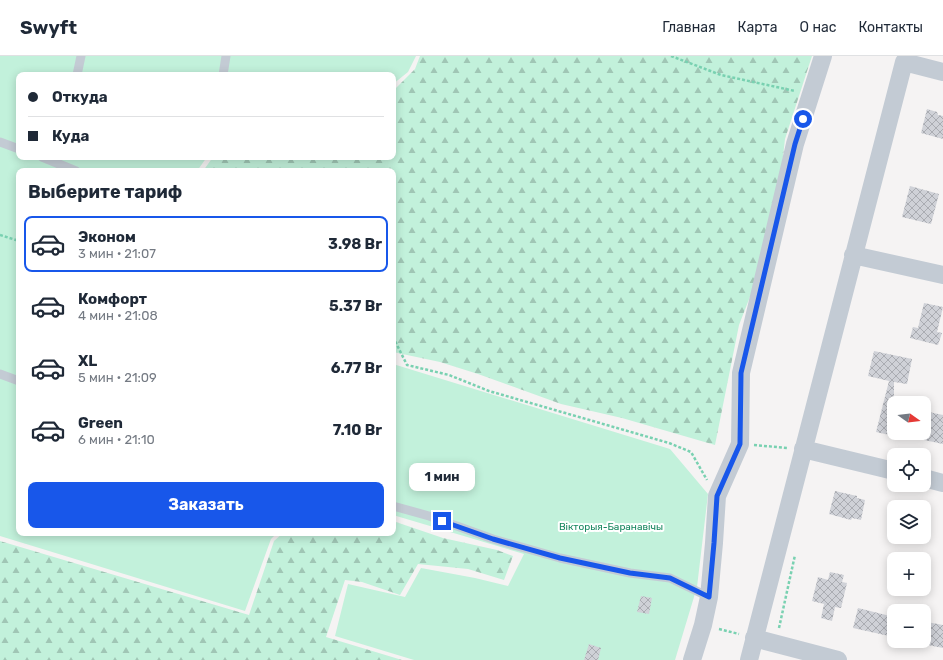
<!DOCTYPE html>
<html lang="ru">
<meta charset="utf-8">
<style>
:root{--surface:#fff;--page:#f2f2f3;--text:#1f2937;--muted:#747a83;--line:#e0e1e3;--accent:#1857ea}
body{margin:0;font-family:Rubik,sans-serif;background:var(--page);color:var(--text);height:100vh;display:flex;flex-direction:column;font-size:15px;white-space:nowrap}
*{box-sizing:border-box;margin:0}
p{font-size:13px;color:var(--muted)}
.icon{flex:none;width:22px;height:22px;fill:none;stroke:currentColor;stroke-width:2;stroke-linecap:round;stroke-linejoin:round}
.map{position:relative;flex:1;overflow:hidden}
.side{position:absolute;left:16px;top:112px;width:380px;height:368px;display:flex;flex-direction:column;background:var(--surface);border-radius:8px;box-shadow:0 2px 10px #0003}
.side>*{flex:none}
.banner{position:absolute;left:16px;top:16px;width:380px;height:88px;border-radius:8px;box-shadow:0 2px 10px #0003;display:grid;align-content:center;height:88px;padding:0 12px;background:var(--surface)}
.needle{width:26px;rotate:104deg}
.tools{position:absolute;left:887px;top:340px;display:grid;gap:8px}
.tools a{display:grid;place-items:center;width:44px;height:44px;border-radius:8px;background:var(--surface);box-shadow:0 2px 10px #0003;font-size:20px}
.end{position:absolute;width:18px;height:18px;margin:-9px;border:5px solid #1857ea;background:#fff;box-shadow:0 0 0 2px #fff}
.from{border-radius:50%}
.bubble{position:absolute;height:28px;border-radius:8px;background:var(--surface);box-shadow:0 2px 10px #0003;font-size:13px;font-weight:700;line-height:28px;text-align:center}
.banner b{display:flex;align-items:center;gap:14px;height:38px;font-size:15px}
.banner b+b{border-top:1px solid var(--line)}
.banner i{width:10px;height:10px;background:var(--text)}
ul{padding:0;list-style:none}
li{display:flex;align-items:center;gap:12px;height:56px;margin:0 8px 6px;padding:0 4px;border:2px solid transparent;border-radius:8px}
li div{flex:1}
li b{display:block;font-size:15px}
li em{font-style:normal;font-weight:700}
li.current{border-color:var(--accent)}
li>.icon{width:36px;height:36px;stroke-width:1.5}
h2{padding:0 12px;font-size:18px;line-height:48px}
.primary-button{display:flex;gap:8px;margin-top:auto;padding:8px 12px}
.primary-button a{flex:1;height:46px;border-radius:8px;background:var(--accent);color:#fff;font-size:16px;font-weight:700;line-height:46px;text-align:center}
header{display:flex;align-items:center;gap:24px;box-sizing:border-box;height:56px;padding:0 20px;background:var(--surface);border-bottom:1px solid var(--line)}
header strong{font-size:19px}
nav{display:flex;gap:22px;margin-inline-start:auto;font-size:14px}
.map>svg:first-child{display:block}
.forest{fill:url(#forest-firs)}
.green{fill:#c2f1db}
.building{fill:url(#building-cross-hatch)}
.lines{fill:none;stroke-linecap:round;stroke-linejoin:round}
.path{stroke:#79d1b1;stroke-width:2.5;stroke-dasharray:3 2;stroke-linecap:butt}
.service{stroke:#c3cbd4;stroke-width:9}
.minor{stroke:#c3cbd4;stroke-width:18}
.route{stroke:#1857ea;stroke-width:5}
.labels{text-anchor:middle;stroke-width:4;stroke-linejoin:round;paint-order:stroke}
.park-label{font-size:10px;fill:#16865e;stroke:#fff}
</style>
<header>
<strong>Swyft</strong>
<nav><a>Главная</a><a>Карта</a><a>О нас</a><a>Контакты</a></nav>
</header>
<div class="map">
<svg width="943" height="604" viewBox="0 0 943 604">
<defs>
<pattern id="forest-firs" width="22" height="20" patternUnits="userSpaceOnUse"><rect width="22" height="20" fill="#c2f1db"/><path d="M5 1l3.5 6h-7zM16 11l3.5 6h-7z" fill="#a0c6b5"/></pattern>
<pattern id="building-cross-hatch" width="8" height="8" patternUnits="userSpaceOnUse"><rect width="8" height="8" fill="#cfd1d7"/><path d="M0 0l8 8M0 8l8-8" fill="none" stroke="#aaacb2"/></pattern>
</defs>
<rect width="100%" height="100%" fill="#f5f3f3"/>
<path class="forest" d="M 420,0 L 812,0 L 785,83 L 774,179 L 739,269 L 715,389 L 622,362 L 561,348 L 478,318 L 440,306 L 393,296 L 393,115 L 203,115 L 213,101 L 393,101 L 393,35 L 415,13 Z
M 393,465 L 443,482 L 497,494 L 513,500 L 504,524 L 468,513 L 418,508 L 400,539 L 362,526 L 345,524 L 326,581 L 402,604 L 0,604 L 0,485 L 249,559 L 274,485 L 283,477 L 393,477 Z"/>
<path class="green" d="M 0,0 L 416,0 L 408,16 L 393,28 L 393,19 L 19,19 L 19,101 L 207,101 L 197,115 L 19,115 L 19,477 L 277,477 L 271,483 L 245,555 L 0,480 Z
M 393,308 L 670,393 L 708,438 L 697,531 L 675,604 L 414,604 L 335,580 L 348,528 L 405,541 L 421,512 L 475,522 L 508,530 L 524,498 L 393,459 Z"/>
<path class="building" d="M 927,53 L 937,56 L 938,59 L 943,60 L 943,83 L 921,77 Z
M 910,130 L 939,138 L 931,168 L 902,161 Z
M 924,247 L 943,251 L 937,276 L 942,277 L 938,289 L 910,282 L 913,271 L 918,272 Z
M 874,295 L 912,303 L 907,328 L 894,326 L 894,380 L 876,376 L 889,325 L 868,320 Z
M 924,355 L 943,359 L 943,388 L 924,384 Z
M 835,435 L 857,440 L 857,442 L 865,444 L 861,464 L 852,462 L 851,464 L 829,458 Z
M 830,516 L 844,519 L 842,526 L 847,527 L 841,552 L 835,551 L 832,565 L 821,562 L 824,548 L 812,545 L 818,521 L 828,524 Z
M 641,540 L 652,542 L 649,558 L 637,556 Z
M 858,552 L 894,561 L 894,575 L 890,574 L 889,580 L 853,572 Z
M 927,566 L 943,569 L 943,592 L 923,588 Z
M 589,588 L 601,592 L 598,604 L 584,604 Z"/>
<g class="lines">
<path class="path" d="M 671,0 L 721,19 L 795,35
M 0,179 L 19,185
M 393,281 L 407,309 L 449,319 L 489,335 L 669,387 L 691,396 L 707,424
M 754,389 L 787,392
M 779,572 L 795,499
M 719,573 L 739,578"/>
<path class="service" d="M 77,19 L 81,0
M 223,19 L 226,0
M 0,86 L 19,93
M 42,101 L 76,115
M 0,318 L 19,325
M 393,450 L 429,460 L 493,483 L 560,502 L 630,517 L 670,522 L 709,541"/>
<path class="minor" d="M 853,199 L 943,219
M 803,393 L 894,415
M 924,422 L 943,427
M 754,582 L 838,604
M 692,604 L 703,569 L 709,541 L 714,487 L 717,440 L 740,388 L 741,317 L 795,88 L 823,0
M 749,604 L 904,6 L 943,16"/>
</g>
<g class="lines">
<path class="route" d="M 442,465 L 493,483 L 560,502 L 630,517 L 670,522 L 709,541 L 714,487 L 717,440 L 740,388 L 741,317 L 795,88 L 803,63"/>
</g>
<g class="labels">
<g class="park-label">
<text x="611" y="474">Вікторыя-Баранавічы</text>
</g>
</g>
</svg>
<div class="tools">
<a><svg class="needle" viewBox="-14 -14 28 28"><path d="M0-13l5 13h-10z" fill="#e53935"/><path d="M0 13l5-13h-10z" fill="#747a83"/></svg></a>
<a><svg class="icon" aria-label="locate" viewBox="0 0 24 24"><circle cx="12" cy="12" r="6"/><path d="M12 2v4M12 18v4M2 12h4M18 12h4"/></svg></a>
<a><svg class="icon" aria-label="layers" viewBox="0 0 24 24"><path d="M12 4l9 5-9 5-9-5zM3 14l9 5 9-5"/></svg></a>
<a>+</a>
<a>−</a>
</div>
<i class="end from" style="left:803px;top:63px"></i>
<i class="end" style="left:442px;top:465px"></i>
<div class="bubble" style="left:409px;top:407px;width:66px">1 мин</div>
<div class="banner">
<b><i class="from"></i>Откуда</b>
<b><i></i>Куда</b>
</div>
<section class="side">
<h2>Выберите тариф</h2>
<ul>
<li class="current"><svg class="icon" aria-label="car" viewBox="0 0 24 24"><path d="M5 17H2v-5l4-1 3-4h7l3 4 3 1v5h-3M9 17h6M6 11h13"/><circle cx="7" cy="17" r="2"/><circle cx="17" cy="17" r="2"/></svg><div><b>Эконом</b><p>3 мин · 21:07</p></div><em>3.98 Br</em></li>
<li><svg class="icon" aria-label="car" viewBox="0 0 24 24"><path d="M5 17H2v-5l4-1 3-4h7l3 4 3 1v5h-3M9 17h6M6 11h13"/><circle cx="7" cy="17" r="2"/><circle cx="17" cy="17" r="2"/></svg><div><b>Комфорт</b><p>4 мин · 21:08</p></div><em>5.37 Br</em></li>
<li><svg class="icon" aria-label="car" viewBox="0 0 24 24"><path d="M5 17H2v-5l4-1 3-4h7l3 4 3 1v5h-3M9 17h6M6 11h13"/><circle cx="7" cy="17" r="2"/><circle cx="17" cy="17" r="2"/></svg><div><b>XL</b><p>5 мин · 21:09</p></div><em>6.77 Br</em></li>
<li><svg class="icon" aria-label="car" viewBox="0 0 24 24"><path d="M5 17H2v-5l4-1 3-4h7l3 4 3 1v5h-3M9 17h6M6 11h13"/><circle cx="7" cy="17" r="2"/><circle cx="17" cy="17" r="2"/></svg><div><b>Green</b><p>6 мин · 21:10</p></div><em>7.10 Br</em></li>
</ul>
<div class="primary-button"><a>Заказать</a></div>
</section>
</div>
